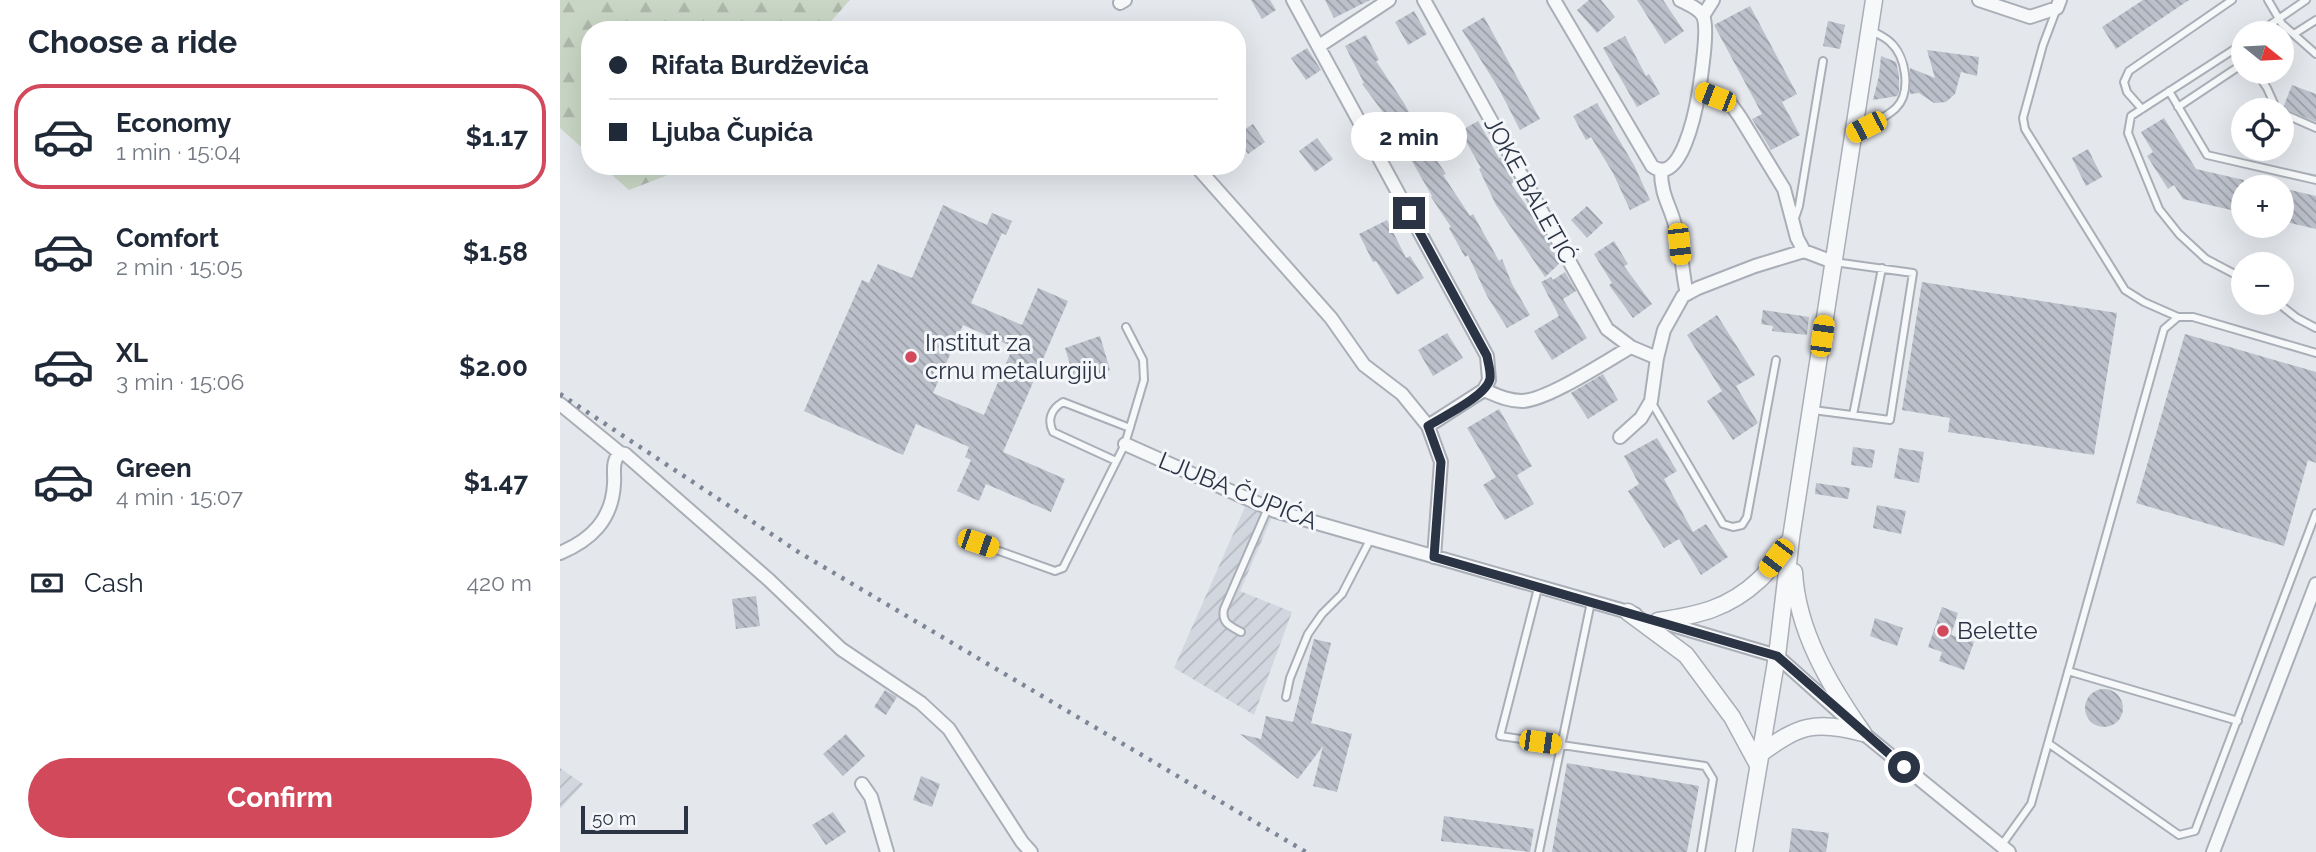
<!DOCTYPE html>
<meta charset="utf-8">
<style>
:root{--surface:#fff;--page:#f2f2f3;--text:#1f2937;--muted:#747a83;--line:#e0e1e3;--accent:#d1495b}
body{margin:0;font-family:Raleway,sans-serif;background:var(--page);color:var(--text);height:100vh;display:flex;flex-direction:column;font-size:26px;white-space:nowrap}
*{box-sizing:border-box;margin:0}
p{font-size:23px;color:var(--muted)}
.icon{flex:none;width:38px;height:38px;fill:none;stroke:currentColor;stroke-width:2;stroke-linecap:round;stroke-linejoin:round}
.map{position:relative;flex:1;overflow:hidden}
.sheet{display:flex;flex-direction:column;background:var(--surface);width:560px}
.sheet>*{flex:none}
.guide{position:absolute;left:21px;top:21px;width:665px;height:154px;border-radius:28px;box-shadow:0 7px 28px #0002;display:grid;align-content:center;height:154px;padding:0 28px;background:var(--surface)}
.needle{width:46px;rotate:108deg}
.tools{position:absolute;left:1671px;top:21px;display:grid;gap:14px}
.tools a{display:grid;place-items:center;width:63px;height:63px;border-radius:50%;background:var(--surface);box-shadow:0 7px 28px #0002;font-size:35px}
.scale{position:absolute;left:21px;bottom:18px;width:107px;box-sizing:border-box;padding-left:7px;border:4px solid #2b3445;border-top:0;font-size:19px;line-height:24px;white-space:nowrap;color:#2b3445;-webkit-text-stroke:5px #f4f6f9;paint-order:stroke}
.end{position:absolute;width:32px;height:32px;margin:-16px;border:9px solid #2b3445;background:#fff;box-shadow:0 0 0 4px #fff}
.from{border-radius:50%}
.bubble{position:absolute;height:49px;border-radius:24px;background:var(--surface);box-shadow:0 7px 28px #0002;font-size:23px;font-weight:700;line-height:49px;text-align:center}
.car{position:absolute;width:21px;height:42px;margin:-21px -10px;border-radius:9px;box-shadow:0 0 5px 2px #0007;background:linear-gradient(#f5c518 24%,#345 0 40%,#f5c518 0 76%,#345 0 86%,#f5c518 0)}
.guide b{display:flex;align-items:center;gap:24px;height:66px;font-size:26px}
.guide b+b{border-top:2px solid var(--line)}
.guide i{width:18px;height:18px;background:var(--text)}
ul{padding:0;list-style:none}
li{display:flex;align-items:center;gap:21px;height:105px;margin:0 14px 10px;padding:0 14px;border:4px solid transparent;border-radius:28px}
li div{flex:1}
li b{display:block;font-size:26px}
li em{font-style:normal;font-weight:700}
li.selected{border-color:var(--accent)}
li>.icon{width:63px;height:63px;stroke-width:1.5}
h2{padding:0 28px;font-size:32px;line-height:84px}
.pay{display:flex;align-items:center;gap:18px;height:77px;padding:0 28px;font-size:26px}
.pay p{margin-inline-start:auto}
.action{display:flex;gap:14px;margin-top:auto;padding:14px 28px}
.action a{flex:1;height:80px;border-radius:42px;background:var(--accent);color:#fff;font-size:28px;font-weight:700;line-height:80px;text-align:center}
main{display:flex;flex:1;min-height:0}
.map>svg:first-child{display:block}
.industrial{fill:url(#industrial-furrows)}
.forest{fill:url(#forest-firs)}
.building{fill:url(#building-back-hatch);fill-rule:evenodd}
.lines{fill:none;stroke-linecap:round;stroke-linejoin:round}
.service-casing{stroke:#a9aeb7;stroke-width:10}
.minor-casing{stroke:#a9aeb7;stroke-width:16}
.tertiary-casing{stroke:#a9aeb7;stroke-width:19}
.service{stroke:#f7f8fa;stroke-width:6}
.minor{stroke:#f7f8fa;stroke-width:12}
.tertiary{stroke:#f7f8fa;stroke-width:16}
.rail{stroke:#7d8696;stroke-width:4.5;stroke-dasharray:3.5 7;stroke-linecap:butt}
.route{stroke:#2b3445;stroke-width:9}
.poi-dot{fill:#d1495b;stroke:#f4f6f9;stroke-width:2.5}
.labels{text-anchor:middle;stroke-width:6;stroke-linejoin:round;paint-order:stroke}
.street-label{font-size:24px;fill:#2b3445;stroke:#f4f6f9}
.poi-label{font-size:24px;fill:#2b3445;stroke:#f4f6f9;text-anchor:start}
</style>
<main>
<section class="sheet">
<h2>Choose a ride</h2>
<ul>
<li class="selected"><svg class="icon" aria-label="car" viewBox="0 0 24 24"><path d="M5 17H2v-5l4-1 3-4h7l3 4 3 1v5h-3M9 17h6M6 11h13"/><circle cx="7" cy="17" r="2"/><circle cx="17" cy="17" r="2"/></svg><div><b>Economy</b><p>1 min · 15:04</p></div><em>$1.17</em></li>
<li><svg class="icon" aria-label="car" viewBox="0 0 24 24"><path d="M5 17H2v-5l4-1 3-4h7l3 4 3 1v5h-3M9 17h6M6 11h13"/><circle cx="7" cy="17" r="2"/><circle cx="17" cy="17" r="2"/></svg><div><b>Comfort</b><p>2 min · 15:05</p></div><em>$1.58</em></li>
<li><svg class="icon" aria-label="car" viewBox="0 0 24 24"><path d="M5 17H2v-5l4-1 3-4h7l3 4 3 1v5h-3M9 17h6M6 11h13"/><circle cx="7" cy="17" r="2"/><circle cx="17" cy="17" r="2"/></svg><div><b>XL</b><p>3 min · 15:06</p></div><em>$2.00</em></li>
<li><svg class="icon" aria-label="car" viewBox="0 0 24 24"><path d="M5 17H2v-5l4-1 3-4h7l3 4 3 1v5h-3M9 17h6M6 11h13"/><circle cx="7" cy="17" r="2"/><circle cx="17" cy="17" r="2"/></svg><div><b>Green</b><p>4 min · 15:07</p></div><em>$1.47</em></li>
</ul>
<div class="pay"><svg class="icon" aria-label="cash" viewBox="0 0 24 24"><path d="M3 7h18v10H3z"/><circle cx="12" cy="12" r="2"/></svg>Cash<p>420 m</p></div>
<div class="action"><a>Confirm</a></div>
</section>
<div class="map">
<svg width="1756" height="852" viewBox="0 0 1756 852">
<defs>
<pattern id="industrial-furrows" width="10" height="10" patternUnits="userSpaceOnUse" patternTransform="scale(1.75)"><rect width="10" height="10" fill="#d2d6de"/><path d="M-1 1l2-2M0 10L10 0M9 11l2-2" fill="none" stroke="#b4b8c0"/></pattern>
<pattern id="forest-firs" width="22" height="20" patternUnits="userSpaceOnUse" patternTransform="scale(1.75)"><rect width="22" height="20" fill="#c9d6c5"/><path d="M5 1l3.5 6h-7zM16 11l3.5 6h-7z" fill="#adb8ab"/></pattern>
<pattern id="building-back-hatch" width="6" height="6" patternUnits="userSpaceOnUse" patternTransform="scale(1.75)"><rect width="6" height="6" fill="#bbc0ca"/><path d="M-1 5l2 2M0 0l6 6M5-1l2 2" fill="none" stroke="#989da6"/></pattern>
</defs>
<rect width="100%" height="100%" fill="#e4e7ec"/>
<path class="industrial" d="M 685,507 L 712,517 L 680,591 L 732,612 L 694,715 L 614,668 Z
M 0,768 L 23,784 L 0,809 Z"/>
<path class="forest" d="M 0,0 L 290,0 L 263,30 L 30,30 L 30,155 L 0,128 Z
M 42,166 L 131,166 L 69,190 Z"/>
<path class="building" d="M 691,0 L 710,0 L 716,10 L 702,19 Z
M 765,0 L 810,0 L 774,18 Z
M 1029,0 L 1041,0 L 1055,17 L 1037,33 L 1017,10 Z
M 1077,0 L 1103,0 L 1124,31 L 1105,44 Z
M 1583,0 L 1629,0 L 1556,49 L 1542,27 Z
M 1190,6 L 1237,94 L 1222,102 L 1240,135 L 1211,150 L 1192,119 L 1202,114 L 1154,25 Z
M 854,11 L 867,34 L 848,45 L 835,22 Z
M 924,17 L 980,119 L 960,130 L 939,89 L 902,30 Z
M 1268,21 L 1285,25 L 1280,49 L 1263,46 Z
M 806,35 L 819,60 L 816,61 L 844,103 L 867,146 L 886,174 L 883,175 L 910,216 L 913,214 L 939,261 L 942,259 L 952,284 L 970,315 L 947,328 L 927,296 L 908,255 L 905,257 L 889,228 L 891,227 L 871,197 L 872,196 L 826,116 L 802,84 L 804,83 L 785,46 Z
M 1065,36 L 1086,76 L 1089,74 L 1100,94 L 1077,107 L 1043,48 Z
M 747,48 L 761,70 L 746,80 L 731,58 Z
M 1367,50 L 1419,57 L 1417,76 L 1401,72 L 1395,94 L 1386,102 L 1374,103 L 1359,93 L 1350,94 L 1350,68 L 1375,78 Z
M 1321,56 L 1336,62 L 1339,75 L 1339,92 L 1337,96 L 1313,100 L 1319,76 Z
M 1732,85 L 1756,94 L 1756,122 L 1723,108 Z
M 1037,103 L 1074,165 L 1090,200 L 1070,210 L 1053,173 L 1031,137 L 1026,140 L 1013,116 Z
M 1604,118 L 1636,169 L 1684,180 L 1684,209 L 1681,209 L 1680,212 L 1623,199 L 1614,185 L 1608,189 L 1587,156 L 1593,152 L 1581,132 Z
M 918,121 L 939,158 L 941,158 L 954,182 L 951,184 L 978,222 L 1000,263 L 985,277 L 936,205 L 919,169 L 921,168 L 900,131 Z
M 693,124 L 705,142 L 688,154 L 677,138 L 677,134 Z
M 757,138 L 773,159 L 755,172 L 739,151 Z
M 1528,149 L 1542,177 L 1526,186 L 1512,158 Z
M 1722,188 L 1756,196 L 1756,229 L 1722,221 Z
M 383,205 L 427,225 L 432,213 L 452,221 L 446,235 L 442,233 L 411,303 L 462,325 L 478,288 L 508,301 L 443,452 L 505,479 L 491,512 L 426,484 L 419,501 L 397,491 L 411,460 L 405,457 L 409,447 L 356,424 L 343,455 L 244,411 L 302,280 L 309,283 L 318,264 L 352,278 ZM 403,325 L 453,347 L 424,415 L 373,393 Z
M 1027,206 L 1043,223 L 1027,238 L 1011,220 Z
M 827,220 L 846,258 L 850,256 L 864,278 L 837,295 L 816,261 L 813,262 L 799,234 Z
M 1054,241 L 1068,264 L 1064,266 L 1092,304 L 1073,318 L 1049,285 L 1052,283 L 1034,254 Z
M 1005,272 L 1016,291 L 1003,299 L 1027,338 L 992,360 L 974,331 L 999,316 L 981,282 L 991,277 L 993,280 Z
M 1362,282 L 1557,313 L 1534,455 L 1388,432 L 1390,418 L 1342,410 Z
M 1203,310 L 1249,317 L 1247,335 L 1212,331 L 1213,326 L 1201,324 Z
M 1157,315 L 1195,375 L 1176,386 L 1198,423 L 1173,440 L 1147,401 L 1162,391 L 1127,335 Z
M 887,333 L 903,358 L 873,376 L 858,350 Z
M 1625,334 L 1756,372 L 1756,463 L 1748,460 L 1724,546 L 1576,503 Z
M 540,336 L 550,370 L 515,381 L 505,348 Z
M 1043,374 L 1058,400 L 1028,419 L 1011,393 Z
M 939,409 L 972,466 L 957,475 L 974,504 L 945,520 L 923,485 L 936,477 L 907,428 Z
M 1097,438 L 1117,471 L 1104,479 L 1133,532 L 1146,524 L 1168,557 L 1141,575 L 1119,539 L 1104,548 L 1068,491 L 1079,484 L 1064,456 Z
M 1293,447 L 1315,450 L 1312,468 L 1291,465 Z
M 1339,448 L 1364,452 L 1359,483 L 1334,478 Z
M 1256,483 L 1290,488 L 1288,499 L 1255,494 Z
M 1317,505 L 1346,511 L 1341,534 L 1313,528 Z
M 196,596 L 200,626 L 176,629 L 172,599 Z
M 1382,607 L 1398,613 L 1391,635 L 1414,642 L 1404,670 L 1379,661 L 1382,652 L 1368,647 Z
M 1315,618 L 1343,628 L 1337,646 L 1310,636 Z
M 754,639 L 771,643 L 751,723 L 792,734 L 777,792 L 753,786 L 763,746 L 738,779 L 680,734 L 701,739 L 706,716 L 733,722 Z
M1525 708a19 19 0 1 1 38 0a19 19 0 1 1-38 0Z
M 325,690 L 337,697 L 326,715 L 314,707 Z
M 286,734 L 305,756 L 283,776 L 263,754 Z
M 1007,763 L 1139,786 L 1127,852 L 992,852 Z
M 361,776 L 380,784 L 372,807 L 353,800 Z
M 273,812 L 286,832 L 266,845 L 252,825 Z
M 884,816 L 974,829 L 970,852 L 881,841 Z
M 1232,828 L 1269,833 L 1266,852 L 1229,852 Z"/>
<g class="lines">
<g class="service-casing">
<path id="service" d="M 1708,0 L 1722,24 L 1756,54
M 1497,8 L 1483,45 L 1463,118 L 1465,129 L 1565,290 L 1584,302 L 1618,317
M 1698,33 L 1746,0
M 1734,34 L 1756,20
M 1684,43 L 1571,116 L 1568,133 L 1599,209 L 1619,234 L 1646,259 L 1684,279
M 1696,72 L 1707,88 L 1717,110
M 1609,91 L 1647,155 L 1756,180
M 1618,107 L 1684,63
M 1582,109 L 1567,92 L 1564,82 L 1569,71 L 1672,0
M 1722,113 L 1756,128
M 1297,131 C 1310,125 1325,118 1336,108 C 1352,92 1346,56 1330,42 C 1325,37 1317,34 1311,30
M 1234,221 L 1239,206 L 1263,61
M 1718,303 L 1737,318 L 1756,328
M 1092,403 L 1163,524 L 1173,527 L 1182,525 L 1187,517 L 1216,360
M 1253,410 L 1330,420 L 1353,273 L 1274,262
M 1293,415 L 1322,268
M 556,461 L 493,432 C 487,420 491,409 503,402 L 570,428
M 417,543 L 495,571 L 503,568 L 565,444 L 584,380 L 583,360 L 566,327
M 978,588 L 940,736 L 1145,766 L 1153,779 L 1141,852
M 681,632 C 670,626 661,623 664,609 L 708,508
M 1508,671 L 1678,721
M 726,697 L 730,678 L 748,634 L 762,614 L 782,594 L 810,540
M 1488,743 L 1619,835 L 1635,831 L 1756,513
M 1441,846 L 1471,804 L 1604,329 L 1618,317 L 1633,317 L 1756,353
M 979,852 L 1031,602"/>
</g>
<g class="minor-casing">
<path id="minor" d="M 733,0 L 927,356 L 929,380 L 924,390 L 868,426
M 864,0 L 1047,329 L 1071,347 L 1097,358
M 994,0 L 1092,166 C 1121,188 1136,109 1139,91
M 1120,0 C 1127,4 1139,8 1143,16 C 1149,28 1141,76 1139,91 L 1170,103 L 1180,117 L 1224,189 L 1237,238 L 1244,251 L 1273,262
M 1419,0 L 1470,17 L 1497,8 L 1500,0
M 560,3 L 565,0
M 1143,16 L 1153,0
M 759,46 L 829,0
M 636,166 L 771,318 L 804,365 L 842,394 L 868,426 L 881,462 L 874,557
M 1101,171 C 1101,197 1111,206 1116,229 C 1122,251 1122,273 1127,294
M 924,390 C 936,395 948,401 962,401 C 988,400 1046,361 1071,347
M 0,404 L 60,453 L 65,454 L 209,580 L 281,649 L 361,703 L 389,729 L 462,842 L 471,852
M 1060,437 L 1081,418 L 1091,401 L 1097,358 L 1104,330 L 1123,296 L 1138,288 L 1195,266 L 1244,251
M 565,444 L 715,511 L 1075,614
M 0,553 C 31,540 52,520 54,484 C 55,473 51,462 60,453
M 1102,622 L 1217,656 L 1303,733 L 1449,852
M 302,784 L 311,797 L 327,852
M 1653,852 L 1756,584"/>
</g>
<g class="tertiary-casing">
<path id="tertiary" d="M 1234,572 C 1237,631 1270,686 1303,733
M 1068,612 L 1126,655 L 1172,717 L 1198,765
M 1098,621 C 1138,615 1168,609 1199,580 C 1211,569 1220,553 1230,540
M 1200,754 C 1239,725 1255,720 1303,733
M 1184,852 L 1217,656 L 1231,538 L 1314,0"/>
</g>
<use href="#service" class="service"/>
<use href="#minor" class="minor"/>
<use href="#tertiary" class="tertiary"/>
<path class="rail" d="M 0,394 L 240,553 L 746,852"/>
</g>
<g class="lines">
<path class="route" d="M 849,213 L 927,356 C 928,363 931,371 930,379 C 926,396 884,416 868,426 L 881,462 L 874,557 L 1217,656 L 1344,767"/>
</g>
<g class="poi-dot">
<circle cx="351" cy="357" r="7"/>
<circle cx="1383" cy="631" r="7"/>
</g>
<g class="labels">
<g class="street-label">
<text transform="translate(970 190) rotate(61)" y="8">JOKE BALETIĆ</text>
<text transform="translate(678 491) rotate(22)" y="8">LJUBA ČUPIĆA</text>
</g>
<g class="poi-label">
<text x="365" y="351">Institut za<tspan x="365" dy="28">crnu metalurgiju</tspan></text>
<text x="1397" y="639">Belette</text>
</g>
</g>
</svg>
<div class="tools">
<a><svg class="needle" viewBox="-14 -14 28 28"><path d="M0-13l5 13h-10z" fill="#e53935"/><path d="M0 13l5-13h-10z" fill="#747a83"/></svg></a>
<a><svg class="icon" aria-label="locate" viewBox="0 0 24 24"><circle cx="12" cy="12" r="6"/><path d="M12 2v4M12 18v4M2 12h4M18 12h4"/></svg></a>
<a>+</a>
<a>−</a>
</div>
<div class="scale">50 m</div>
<i class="end from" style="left:1344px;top:767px"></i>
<i class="end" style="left:849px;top:213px"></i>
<div class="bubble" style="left:791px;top:112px;width:116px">2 min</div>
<i class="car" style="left:1155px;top:97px;rotate:291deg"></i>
<i class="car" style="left:1306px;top:127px;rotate:243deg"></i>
<i class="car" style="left:1119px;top:244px;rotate:174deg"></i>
<i class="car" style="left:1262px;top:336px;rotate:8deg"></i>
<i class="car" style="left:418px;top:543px;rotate:109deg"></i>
<i class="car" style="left:1216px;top:558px;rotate:217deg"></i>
<i class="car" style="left:980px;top:742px;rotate:98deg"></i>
<div class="guide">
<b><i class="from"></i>Rifata Burdževića</b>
<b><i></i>Ljuba Čupića</b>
</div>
</div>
</main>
